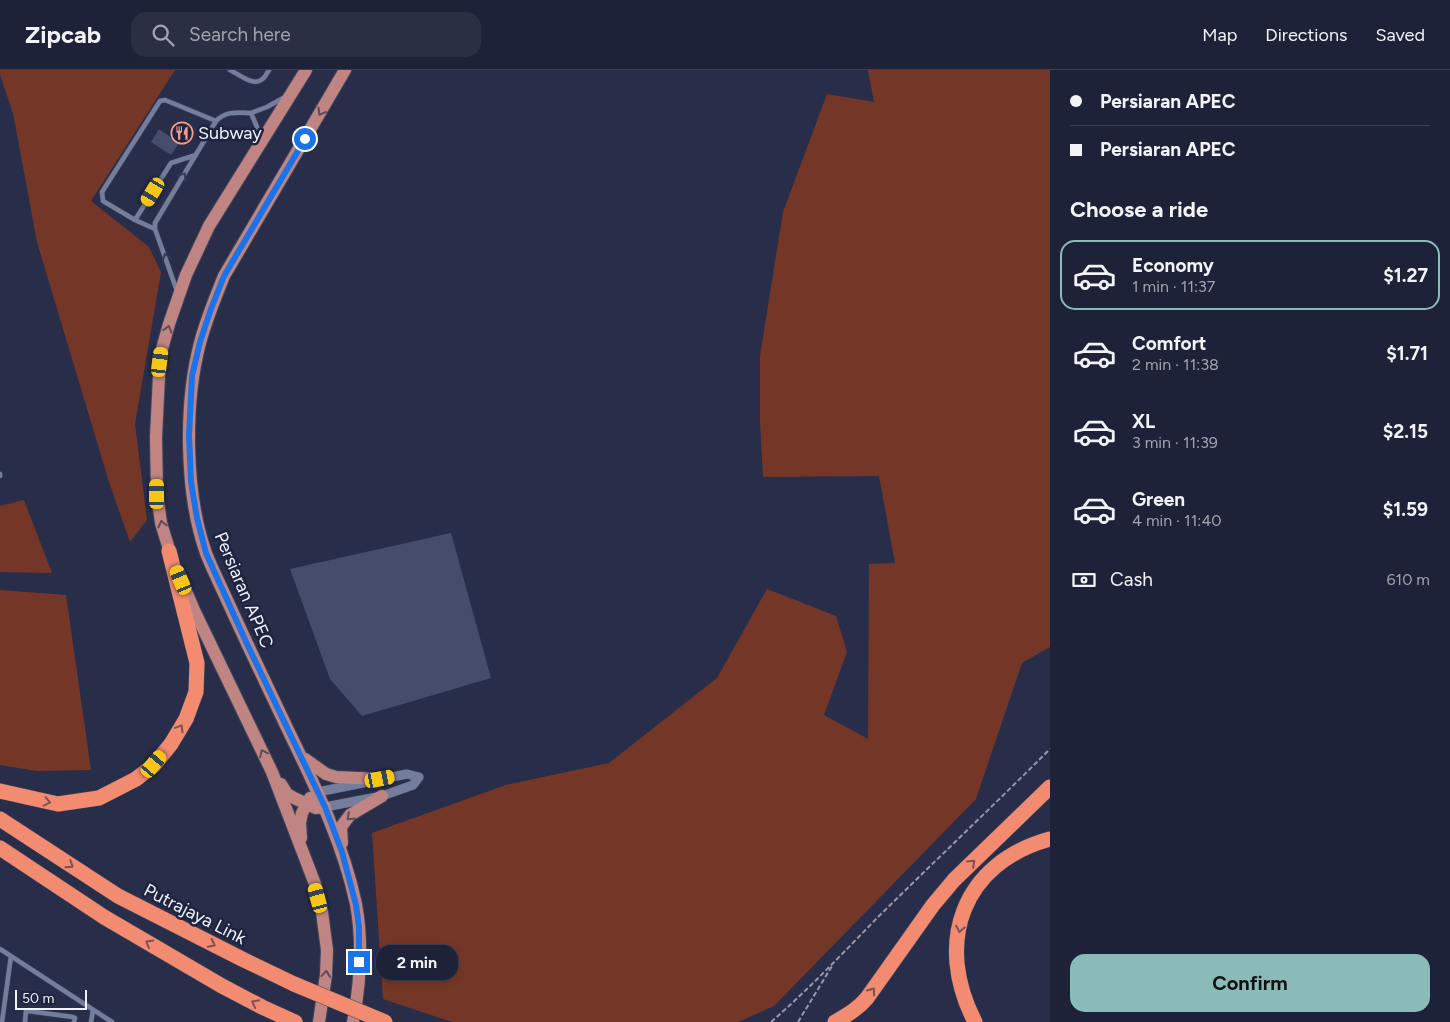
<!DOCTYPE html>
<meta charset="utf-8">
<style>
:root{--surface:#1e2238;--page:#2b2f43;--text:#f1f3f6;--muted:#a1a4ae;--line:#3c3f53;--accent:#8bbbb9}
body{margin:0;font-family:Figtree,sans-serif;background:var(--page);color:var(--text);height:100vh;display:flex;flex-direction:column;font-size:19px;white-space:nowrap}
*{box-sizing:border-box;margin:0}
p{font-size:16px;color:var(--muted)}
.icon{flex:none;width:28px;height:28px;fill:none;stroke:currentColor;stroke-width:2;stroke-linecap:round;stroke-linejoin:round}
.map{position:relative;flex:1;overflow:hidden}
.drawer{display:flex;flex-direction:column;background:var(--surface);width:400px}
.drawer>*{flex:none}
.guide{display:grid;align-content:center;height:110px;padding:0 20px;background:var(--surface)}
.scale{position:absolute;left:15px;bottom:12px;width:72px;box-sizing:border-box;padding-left:5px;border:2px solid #f0f3fe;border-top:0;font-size:14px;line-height:18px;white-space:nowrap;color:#f0f3fe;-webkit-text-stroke:4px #1f243f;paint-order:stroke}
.end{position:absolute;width:22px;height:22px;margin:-11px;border:6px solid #1a73e8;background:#fff;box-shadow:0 0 0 2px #fff}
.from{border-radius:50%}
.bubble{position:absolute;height:35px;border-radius:15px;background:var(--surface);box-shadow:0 2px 8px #0003,0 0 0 1px var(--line);font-size:16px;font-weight:700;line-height:35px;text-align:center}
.car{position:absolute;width:15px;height:30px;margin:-15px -8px;border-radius:6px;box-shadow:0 0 4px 1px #0007;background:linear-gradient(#f5c518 24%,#345 0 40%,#f5c518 0 76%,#345 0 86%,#f5c518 0)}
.guide b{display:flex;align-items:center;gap:18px;height:48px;font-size:19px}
.guide b+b{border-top:1px solid var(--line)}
.guide i{width:12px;height:12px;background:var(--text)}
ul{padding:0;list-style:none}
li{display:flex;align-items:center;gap:15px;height:70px;margin:0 10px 8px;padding:0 10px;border:2px solid transparent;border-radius:15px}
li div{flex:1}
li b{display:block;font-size:19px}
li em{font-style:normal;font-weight:700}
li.on{border-color:var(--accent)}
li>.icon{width:45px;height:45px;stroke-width:1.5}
h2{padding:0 20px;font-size:22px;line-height:60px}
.pay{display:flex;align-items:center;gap:12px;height:55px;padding:0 20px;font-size:19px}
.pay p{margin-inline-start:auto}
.button{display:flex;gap:10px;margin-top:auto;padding:10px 20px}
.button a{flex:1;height:58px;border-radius:15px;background:var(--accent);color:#111;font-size:20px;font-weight:700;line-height:58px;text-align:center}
header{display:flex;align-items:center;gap:30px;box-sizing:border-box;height:70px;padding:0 25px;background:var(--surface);border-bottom:1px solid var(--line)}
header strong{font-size:24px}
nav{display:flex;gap:28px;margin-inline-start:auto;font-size:18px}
.search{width:350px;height:45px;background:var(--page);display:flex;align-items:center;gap:12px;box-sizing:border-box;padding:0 18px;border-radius:15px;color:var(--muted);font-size:19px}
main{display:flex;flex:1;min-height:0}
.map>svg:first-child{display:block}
.green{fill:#743727}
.building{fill:#464d6b}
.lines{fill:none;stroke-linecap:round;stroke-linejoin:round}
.service-casing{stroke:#42475d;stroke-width:5.5}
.minor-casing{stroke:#42475d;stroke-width:10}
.primary-casing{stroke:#42475d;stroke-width:14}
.motorway-casing{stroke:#42475d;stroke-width:16}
.path{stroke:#9498ab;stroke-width:2;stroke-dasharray:5 2.5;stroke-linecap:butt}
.service{stroke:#757d9d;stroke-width:4.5}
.minor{stroke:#757d9d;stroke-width:9}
.primary{stroke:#c08582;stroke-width:12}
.motorway{stroke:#f28b70;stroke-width:15}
.motorway-bridge-casing{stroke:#42475d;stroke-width:16;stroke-linecap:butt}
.motorway-bridge{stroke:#f28b70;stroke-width:15}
.oneway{stroke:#5f4b5a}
.oneway2{stroke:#343a56}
.oneway3{stroke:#7e5255}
.route{stroke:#1a73e8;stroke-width:6}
.labels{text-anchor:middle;stroke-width:5;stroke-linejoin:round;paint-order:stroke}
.poi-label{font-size:18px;fill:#f0f3fe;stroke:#1f243f;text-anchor:start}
.street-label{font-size:18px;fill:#f0f3fe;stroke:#1f243f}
</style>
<header>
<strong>Zipcab</strong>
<div class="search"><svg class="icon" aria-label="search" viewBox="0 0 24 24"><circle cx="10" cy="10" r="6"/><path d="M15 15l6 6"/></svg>Search here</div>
<nav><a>Map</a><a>Directions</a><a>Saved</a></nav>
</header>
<main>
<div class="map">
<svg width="1050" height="952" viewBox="0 0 1050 952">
<rect width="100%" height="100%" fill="#282e4a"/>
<path class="green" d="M 0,0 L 175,0 L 91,131 L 149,177 L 161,202 L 135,354 L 147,450 L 130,472 L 109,412 L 37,172 L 13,43 L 0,5 Z
M 868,0 L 1050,0 L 1050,577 L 1022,593 L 976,729 L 774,936 L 738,952 L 452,952 L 383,929 L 372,763 L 506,715 L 609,693 L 717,608 L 767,519 L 836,546 L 847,582 L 824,645 L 868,669 L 869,494 L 895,493 L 879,406 L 763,407 L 760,352 L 760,286 L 783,142 L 827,24 L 874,32 Z
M 24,430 L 52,503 L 0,502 L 0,436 Z
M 0,520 L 66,525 L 91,700 L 37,701 L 0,695 Z"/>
<path class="building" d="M 159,59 L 179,73 L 171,85 L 151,72 Z
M 451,463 L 491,608 L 362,646 L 330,609 L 290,499 Z"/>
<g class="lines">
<g class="service-casing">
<path id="service" d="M 230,0 C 238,4 253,16 261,10 C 265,8 267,3 269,0
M 257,72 L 257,57 L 251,43 L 267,37 L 285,27
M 135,150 L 171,93 L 196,85
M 155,159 L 135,150 L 103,131 L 102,122 L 160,31 L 165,30 L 216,51
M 177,221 L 155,159 L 155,153 L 216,51 C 227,40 237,43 251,43
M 0,404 L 0,406
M 0,879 L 112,952
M 2,952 L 11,886
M 25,952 L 26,941 L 28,941 L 73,947 L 75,948 L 74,952
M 91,952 L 93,940"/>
</g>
<g class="minor-casing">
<path id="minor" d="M 318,722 L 407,704 L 419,707 L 413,715 L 382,726 L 325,737"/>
</g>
<g class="primary-casing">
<path id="primary" d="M 345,0 L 224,206 C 215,228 206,250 200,273 C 184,334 185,424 206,483 C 212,499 220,514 227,530 C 247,574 268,618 289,662 C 316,718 343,773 356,834 C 363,872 360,915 353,952
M 172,489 L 161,453 L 157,424 L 156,367 L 159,306 L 162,279 L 169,254 L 186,205 L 209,156 L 306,0
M 182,512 L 194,540 L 272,702 L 315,814 L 322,842 L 327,880 L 326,905 L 319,952
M 305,689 L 326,704 L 336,707 L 379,709
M 281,714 L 287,724 L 296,729 L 316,738 L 325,737
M 301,768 L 300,753 L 302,743 L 310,728
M 342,773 L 341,757 L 350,745 L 382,726"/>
</g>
<g class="motorway-casing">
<path id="motorway" d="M 0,721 L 58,734 L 99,728 L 136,709 L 154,695 L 171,674 L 186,649 L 196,622 L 197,593 L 169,481
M 0,749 L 118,826 L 242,889 L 294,914
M 0,778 L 104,847 L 222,916 L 262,937 L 295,952
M 835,952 C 847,945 858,939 867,928 L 933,835 L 954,810 L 1050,717
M 975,952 C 934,873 962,793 1050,769"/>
</g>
<path class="path" d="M 771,952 C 809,919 844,882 879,846 C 936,790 994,735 1050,679
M 798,952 L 832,896"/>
<use href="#service" class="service"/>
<use href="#minor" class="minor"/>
<use href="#primary" class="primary"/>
<use href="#motorway" class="motorway"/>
<g class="motorway-bridge-casing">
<path id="motorway-bridge" d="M 294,914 L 385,952"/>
</g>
<use href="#motorway-bridge" class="motorway-bridge"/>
</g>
<defs><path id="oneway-chevron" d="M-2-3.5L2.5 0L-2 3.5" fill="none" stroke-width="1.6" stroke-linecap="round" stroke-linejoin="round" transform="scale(1.25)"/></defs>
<g class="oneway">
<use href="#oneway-chevron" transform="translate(321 42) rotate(120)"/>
<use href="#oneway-chevron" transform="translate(168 259) rotate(-74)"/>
<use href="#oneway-chevron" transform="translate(162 454) rotate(-103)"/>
<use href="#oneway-chevron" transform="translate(263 683) rotate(-116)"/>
<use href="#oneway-chevron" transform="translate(350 747) rotate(136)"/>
<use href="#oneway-chevron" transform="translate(326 904) rotate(-85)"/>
</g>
<g class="oneway2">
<use href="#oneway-chevron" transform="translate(183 106) rotate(-58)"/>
<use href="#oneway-chevron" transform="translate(166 187) rotate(-109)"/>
</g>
<g class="oneway3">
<use href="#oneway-chevron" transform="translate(180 658) rotate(-59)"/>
<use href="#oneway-chevron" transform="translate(47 732) rotate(13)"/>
<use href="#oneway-chevron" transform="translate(972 793) rotate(-44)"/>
<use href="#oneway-chevron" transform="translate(70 795) rotate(33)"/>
<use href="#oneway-chevron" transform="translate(960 859) rotate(100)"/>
<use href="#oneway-chevron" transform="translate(149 873) rotate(-150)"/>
<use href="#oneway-chevron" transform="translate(212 874) rotate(27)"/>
<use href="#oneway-chevron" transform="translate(872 921) rotate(-54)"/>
<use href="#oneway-chevron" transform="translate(255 933) rotate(-152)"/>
</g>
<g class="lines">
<path class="route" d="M 305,69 L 224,206 L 211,239 L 200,272 L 192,306 L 189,365 L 191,412 L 197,448 L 206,483 L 247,574 L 325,737 L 342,782 L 356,835 L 359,857 L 359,892"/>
</g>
<defs>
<g id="restaurant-ring" transform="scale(1.125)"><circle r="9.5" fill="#1f243f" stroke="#f49e87" stroke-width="1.5"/><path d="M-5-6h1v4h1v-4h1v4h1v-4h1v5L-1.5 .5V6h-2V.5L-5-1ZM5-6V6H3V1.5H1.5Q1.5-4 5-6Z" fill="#f49e87"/></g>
</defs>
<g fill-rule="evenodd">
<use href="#restaurant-ring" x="182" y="63"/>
</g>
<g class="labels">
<g class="poi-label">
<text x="198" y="69">Subway</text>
</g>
<g class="street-label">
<text transform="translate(244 520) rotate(67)" y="6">Persiaran APEC</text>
<text transform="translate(195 844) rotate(27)" y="6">Putrajaya Link</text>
</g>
</g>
</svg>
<div class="scale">50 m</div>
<i class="end from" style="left:305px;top:69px"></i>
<i class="end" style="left:359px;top:892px"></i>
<div class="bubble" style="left:376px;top:875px;width:82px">2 min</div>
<i class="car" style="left:153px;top:122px;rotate:211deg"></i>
<i class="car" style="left:160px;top:292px;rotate:7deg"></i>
<i class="car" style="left:157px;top:424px;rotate:0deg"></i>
<i class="car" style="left:181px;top:510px;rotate:337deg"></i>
<i class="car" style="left:154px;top:694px;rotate:40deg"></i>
<i class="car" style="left:380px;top:709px;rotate:79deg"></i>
<i class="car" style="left:318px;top:828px;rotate:345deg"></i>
</div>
<section class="drawer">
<div class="guide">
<b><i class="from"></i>Persiaran APEC</b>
<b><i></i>Persiaran APEC</b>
</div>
<h2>Choose a ride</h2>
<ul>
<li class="on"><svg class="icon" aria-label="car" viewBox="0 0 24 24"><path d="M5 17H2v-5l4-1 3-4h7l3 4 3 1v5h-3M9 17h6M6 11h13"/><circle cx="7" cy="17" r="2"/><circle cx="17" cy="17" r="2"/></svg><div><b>Economy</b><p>1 min · 11:37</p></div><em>$1.27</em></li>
<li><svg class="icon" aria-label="car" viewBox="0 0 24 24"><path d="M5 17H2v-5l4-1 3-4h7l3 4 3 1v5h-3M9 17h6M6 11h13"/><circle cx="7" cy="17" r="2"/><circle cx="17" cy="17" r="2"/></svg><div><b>Comfort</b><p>2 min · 11:38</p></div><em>$1.71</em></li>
<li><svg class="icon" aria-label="car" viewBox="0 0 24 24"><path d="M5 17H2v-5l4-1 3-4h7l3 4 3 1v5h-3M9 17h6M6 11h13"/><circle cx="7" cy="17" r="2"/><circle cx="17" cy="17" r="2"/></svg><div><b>XL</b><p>3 min · 11:39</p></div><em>$2.15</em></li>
<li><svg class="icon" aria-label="car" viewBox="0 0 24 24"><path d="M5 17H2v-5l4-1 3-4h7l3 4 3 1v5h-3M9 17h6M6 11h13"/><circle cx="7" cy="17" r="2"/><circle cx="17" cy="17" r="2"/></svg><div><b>Green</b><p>4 min · 11:40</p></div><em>$1.59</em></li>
</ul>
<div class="pay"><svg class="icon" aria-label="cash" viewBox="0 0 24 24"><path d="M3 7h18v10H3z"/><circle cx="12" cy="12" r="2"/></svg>Cash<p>610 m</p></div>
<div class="button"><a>Confirm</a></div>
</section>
</main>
